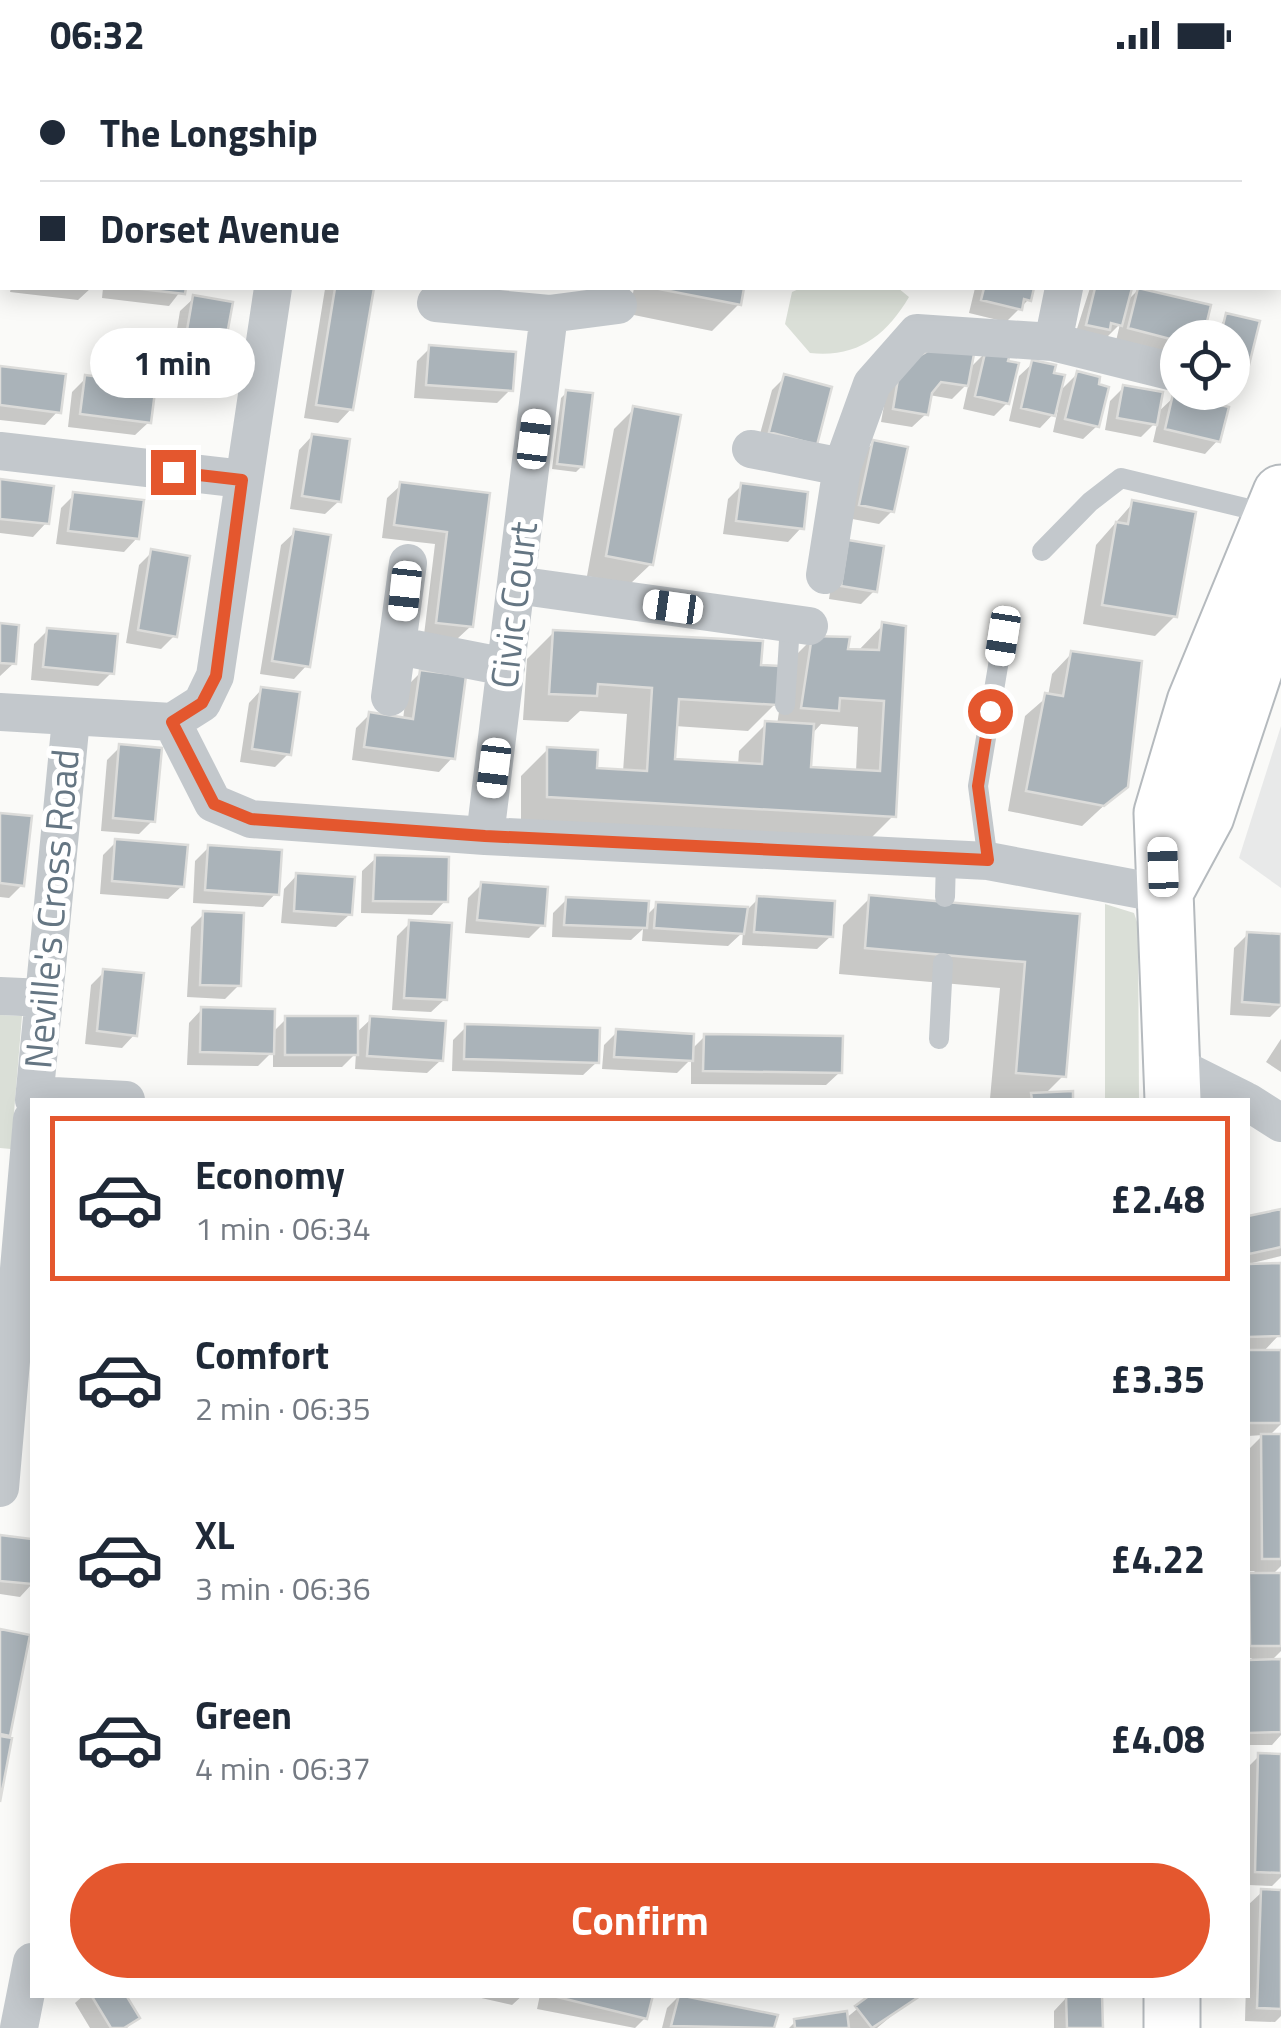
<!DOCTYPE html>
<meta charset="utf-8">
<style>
:root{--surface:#fff;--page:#f6f6f7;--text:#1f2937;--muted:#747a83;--line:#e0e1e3;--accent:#e4572e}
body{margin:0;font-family:"Titillium Web",sans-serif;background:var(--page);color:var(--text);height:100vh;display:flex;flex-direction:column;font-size:38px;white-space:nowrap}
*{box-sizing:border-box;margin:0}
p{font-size:32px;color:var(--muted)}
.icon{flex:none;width:55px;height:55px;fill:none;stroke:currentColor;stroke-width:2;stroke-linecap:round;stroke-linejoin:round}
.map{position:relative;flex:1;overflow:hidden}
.sheet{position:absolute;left:30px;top:1028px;width:1220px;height:900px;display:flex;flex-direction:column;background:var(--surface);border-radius:0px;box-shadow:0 5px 25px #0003}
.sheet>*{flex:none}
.banner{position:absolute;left:0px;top:0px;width:1282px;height:220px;box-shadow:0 5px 25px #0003;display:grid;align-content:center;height:220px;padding:0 40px;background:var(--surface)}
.fabs{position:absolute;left:1160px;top:250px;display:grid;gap:20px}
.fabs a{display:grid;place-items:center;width:90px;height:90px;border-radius:50%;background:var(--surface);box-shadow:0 5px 25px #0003;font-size:50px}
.end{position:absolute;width:45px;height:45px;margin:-22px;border:12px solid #e4572e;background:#fff;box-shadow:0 0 0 5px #fff}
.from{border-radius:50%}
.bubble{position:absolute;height:70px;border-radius:35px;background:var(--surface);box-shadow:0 5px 25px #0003;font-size:32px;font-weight:700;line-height:70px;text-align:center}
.car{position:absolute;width:30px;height:60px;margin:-30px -15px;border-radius:12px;box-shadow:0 0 8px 2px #0007;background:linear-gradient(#fff 24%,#345 0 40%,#fff 0 76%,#345 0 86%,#fff 0)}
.banner b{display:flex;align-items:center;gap:35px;height:95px;font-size:38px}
.banner b+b{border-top:2px solid var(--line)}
.banner i{width:25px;height:25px;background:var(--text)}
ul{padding:18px 0 0;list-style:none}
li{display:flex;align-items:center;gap:30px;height:165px;margin:0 20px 15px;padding:0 20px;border:5px solid transparent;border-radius:0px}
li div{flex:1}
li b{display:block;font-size:38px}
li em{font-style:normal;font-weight:700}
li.current{border-color:var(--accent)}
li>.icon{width:90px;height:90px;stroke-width:1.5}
.button{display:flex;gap:20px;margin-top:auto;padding:20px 40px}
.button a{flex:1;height:115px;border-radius:60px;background:var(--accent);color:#fff;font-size:40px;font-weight:700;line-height:115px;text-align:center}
.status{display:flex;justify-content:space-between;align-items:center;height:70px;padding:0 50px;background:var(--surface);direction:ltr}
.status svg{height:28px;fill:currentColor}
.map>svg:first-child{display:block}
.built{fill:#e8e9e9}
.green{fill:#dadfd7}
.shadow{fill:#0003;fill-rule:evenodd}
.building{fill:#aab3b9;stroke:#dcdcda;stroke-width:2.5}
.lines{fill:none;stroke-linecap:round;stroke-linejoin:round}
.primary-casing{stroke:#b5babe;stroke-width:59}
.lane{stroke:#c3c8cc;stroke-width:20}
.street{stroke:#c3c8cc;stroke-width:38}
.primary{stroke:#fff;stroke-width:55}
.route{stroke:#e4572e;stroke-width:12}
.labels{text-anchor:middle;stroke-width:10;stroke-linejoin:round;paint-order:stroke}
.street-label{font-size:38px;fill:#657683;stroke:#fff}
</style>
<div class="status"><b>06:32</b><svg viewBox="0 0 49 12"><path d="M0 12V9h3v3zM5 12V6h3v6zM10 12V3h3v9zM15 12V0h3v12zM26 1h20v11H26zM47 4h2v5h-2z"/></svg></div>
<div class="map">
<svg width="1281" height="1958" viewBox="0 0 1281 1958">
<rect width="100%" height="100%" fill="#fafaf8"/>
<path class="built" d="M 1281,656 L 1281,818 L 1239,788 Z"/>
<path class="green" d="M 801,218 L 898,218 L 909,227 C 886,266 857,288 810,283 L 785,254 L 792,222 Z
M 1105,834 L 1134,843 L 1138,855 L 1139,1030 L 1105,1030 Z
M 0,945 L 22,946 L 11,1079 L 0,1078 Z"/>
<path class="shadow" d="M 11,218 L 91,218 L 78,230 L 10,222 Z
M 103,218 L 183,218 L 169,236 L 102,228 Z
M 371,218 L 351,339 L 338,353 L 304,348 L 325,219 Z
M 634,218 L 742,218 L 739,234 L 712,261 L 629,244 Z
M 975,218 L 1032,218 L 1029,229 L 1006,252 L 969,243 Z
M 1090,218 L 1129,218 L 1125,233 L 1139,219 L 1178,268 L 1178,287 L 1116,271 L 1120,254 L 1106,268 L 1074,268 Z
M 194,228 L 216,312 L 203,325 L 167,320 L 180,241 Z
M 1227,246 L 1246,298 L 1233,311 L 1232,268 L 1211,268 Z
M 430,278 L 510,320 L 497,333 L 414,328 L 417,291 Z
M 987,281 L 1007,333 L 994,346 L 963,339 L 969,312 L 952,329 L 929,325 L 926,344 L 912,357 L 881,352 L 888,313 L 969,299 Z
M 1033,293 L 1058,323 L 1077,304 L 1097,356 L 1083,369 L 1053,362 L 1058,339 L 1040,358 L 1009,351 L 1019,306 Z
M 0,299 L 58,341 L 45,355 L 0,350 Z
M 785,307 L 814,374 L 757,375 L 772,320 Z
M 86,308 L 149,352 L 135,365 L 68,357 L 72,322 Z
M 1124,317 L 1156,344 L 1174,327 L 1218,370 L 1205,384 L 1153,372 L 1158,350 L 1141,367 L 1105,360 L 1110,331 Z
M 567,322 L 582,396 L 576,402 L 552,399 L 561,328 Z
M 634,339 L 651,494 L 630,514 L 587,506 L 614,359 Z
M 312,366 L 339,431 L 325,444 L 290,439 L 299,380 Z
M 873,373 L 892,441 L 879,454 L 847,448 L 860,386 Z
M 0,412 L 46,453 L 33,467 L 0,463 Z
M 401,415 L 487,425 L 471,556 L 457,569 L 424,565 L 435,474 L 382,468 L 387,428 Z
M 741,416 L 801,458 L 788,472 L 723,464 L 728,429 Z
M 74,425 L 137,468 L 124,482 L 56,474 L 61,438 Z
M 1133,433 L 1175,546 L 1155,566 L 1083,554 L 1096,475 Z
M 295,462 L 307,595 L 294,609 L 260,604 L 281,475 Z
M 152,482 L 174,566 L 161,579 L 126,573 L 139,495 Z
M 836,486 L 874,521 L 861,534 L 829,529 Z
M 883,555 L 893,746 L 866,773 L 521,753 L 521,706 L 548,679 L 595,700 L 623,702 L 627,644 L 580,641 L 568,652 L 523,650 L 527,589 L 554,562 L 759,598 L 775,634 L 748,661 L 675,656 L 672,692 L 738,696 L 739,681 L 766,654 L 777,655 L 786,595 L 813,568 L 857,582 ZM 821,654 L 858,657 L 856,702 L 809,699 L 811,665 Z
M 0,556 L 14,593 L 0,606 Z
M 48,560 L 112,602 L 98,616 L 31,610 L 34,574 Z
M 1072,583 L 1125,716 L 1082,756 L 1008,741 L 1025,646 L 1048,626 L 1052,604 Z
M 421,602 L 452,688 L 439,702 L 352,690 L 356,658 L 369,645 L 403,650 L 407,616 Z
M 262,619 L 288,684 L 275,697 L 240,692 L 249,633 Z
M 120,677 L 152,751 L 139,764 L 101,761 L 107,690 Z
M 0,745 L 22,815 L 9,828 L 0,827 Z
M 116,772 L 182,816 L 168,829 L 100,824 L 103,785 Z
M 209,777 L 276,823 L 263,837 L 193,833 L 195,791 Z
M 376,788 L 445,831 L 432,845 L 361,843 L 362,801 Z
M 297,805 L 350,844 L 336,857 L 281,853 L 284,819 Z
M 482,814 L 542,855 L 529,868 L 465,863 L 468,828 Z
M 870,828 L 1077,846 L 1063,1006 L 1044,1025 L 1071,1030 L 990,1029 L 1000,918 L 839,904 L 843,855 Z
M 567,829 L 645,847 L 657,835 L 747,840 L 758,829 L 831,866 L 817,879 L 742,875 L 743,862 L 728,876 L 642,871 L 643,859 L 631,870 L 552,867 L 553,843 Z
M 204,844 L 239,915 L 225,929 L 187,927 L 191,857 Z
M 410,853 L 445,929 L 431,942 L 392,940 L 397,866 Z
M 1248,864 L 1281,866 L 1281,936 L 1270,947 L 1230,945 L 1234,878 Z
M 104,902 L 135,964 L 122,978 L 85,974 L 91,915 Z
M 202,939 L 272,963 L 286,949 L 355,964 L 371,949 L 441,990 L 427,1003 L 355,999 L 356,983 L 342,997 L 273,997 L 273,981 L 258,996 L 187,995 L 189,953 Z
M 466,957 L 597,992 L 583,1005 L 452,1001 L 453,970 Z
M 617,962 L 691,980 L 705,966 L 840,1002 L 826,1015 L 691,1014 L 691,989 L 677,1003 L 602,999 L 604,975 Z
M 1281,969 L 1281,1002 L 1266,992 Z
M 1281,1141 L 1281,1186 L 1248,1194 L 1279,1265 L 1262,1283 L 1281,1282 L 1281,1354 L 1269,1366 L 1281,1366 L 1281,1496 L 1272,1505 L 1281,1505 L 1281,1581 L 1270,1592 L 1281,1592 L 1281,1665 L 1272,1675 L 1248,1675 L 1248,1593 L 1252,1588 L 1248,1588 L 1248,1508 L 1255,1501 L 1249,1501 L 1248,1380 L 1263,1365 L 1248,1366 L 1248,1148 Z
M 0,1468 L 32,1471 L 32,1514 L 20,1527 L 0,1524 Z
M 1259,1686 L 1281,1687 L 1281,1807 L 1272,1816 L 1248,1815 L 1248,1697 Z
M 1262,1822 L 1281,1822 L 1281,1946 L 1275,1952 L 1245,1951 L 1248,1835 Z
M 84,1925 L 124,1925 L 137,1947 L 127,1958 L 90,1958 L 75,1933 Z
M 468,1925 L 523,1925 L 512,1935 Z
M 540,1925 L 650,1925 L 645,1948 L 635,1958 L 537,1939 Z
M 680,1925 L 775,1947 L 772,1958 L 662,1958 L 667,1938 Z
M 874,1925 L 913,1928 L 877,1958 L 789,1958 L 795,1952 L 845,1949 Z
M 1067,1927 L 1100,1958 L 1054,1958 L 1054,1941 Z"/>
<path class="building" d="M 0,44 L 2,44 L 2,84 L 0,84 Z
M 132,218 L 186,218 L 185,224 Z
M 335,218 L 374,218 L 353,340 L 316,335 Z
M 654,218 L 744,218 L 741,235 Z
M 984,218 L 1034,218 L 1031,231 L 1024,229 L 1022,240 L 981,230 Z
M 1095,218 L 1132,218 L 1122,256 L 1111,253 L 1110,260 L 1086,255 Z
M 1138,218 L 1211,235 L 1203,268 L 1178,271 L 1128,258 Z
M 193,225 L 233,232 L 218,313 L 179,307 Z
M 1226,243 L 1260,251 L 1248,299 L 1232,295 L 1232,268 L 1220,268 Z
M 429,275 L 516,282 L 513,321 L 426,315 Z
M 935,277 L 974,284 L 968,316 L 941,312 L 932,323 L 928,345 L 893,339 L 900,297 Z
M 986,279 L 1010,284 L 1008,291 L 1019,293 L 1009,334 L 975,326 Z
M 1032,290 L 1056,295 L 1054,303 L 1065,305 L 1055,346 L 1021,338 Z
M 0,296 L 66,304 L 61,343 L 0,335 Z
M 1077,301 L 1100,307 L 1099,314 L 1109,317 L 1099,357 L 1065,349 Z
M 784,304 L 832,317 L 817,375 L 769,362 Z
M 85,305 L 156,314 L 151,353 L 80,344 Z
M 1123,315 L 1163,322 L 1157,355 L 1117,348 Z
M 566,320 L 593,323 L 584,397 L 557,394 Z
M 1173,324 L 1229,337 L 1220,372 L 1165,359 Z
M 633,336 L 681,345 L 653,495 L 606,486 Z
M 312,364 L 350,369 L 341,432 L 302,426 Z
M 873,370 L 908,377 L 894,442 L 859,435 Z
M 0,409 L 54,416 L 49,454 L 0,449 Z
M 400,412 L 490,423 L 473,557 L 436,553 L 447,462 L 394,455 Z
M 741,413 L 808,422 L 804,459 L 736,451 Z
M 73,422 L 144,430 L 139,469 L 68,461 Z
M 1132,430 L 1196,442 L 1177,547 L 1102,535 L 1116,452 L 1128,454 Z
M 294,459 L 331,465 L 310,597 L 272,591 Z
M 848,470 L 884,476 L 877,522 L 841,516 Z
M 151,479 L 190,486 L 177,567 L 138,560 Z
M 882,552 L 906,556 L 896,747 L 547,727 L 547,677 L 598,680 L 597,698 L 647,701 L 652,618 L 598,614 L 597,626 L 549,624 L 553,560 L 763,571 L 761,595 L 780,596 L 777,635 L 679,629 L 675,689 L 762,694 L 765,651 L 814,654 L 811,697 L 880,701 L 884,631 L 840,628 L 839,641 L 801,638 L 812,566 L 850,567 L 848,579 L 879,580 Z
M 0,553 L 19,555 L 16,594 L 0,593 Z
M 47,558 L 118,564 L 114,604 L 43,597 Z
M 1071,581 L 1142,591 L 1128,717 L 1104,736 L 1026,721 L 1045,623 L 1063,626 Z
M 420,600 L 466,606 L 455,689 L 364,677 L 369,642 L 413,649 Z
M 261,617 L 300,622 L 291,685 L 252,679 Z
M 119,674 L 162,678 L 155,752 L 113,748 Z
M 0,743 L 32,746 L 24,816 L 0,813 Z
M 115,769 L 188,775 L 184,817 L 112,811 Z
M 208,775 L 282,780 L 279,825 L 205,820 Z
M 375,785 L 449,787 L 448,832 L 373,831 Z
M 296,803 L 355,807 L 352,845 L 294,841 Z
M 481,812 L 548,817 L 545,856 L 477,850 Z
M 869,825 L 1080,844 L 1066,1007 L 1016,1003 L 1025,892 L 865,878 Z
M 757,826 L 835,831 L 833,867 L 754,862 Z
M 566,827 L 649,831 L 647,858 L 564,855 Z
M 656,832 L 748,837 L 744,864 L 654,858 Z
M 203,841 L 244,843 L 241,916 L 200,915 Z
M 409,850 L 452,853 L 447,930 L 404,928 Z
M 1247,862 L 1281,864 L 1281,935 L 1242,932 Z
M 103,899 L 144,903 L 137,966 L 97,961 Z
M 201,937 L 275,939 L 274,984 L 200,982 Z
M 285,946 L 358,946 L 358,985 L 285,985 Z
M 370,946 L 446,951 L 443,991 L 367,986 Z
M 465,954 L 600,958 L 599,993 L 464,989 Z
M 616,959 L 694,964 L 693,991 L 614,987 Z
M 704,964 L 843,966 L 842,1003 L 703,1001 Z
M 1073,1021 L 1073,1030 L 1032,1030 L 1031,1023 Z
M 1281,1139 L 1281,1177 L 1249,1184 L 1248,1146 Z
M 1281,1193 L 1281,1266 L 1248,1267 L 1248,1194 Z
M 1248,1280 L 1281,1280 L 1281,1353 L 1248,1353 Z
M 1261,1364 L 1281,1364 L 1281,1489 L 1262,1489 Z
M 0,1465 L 32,1469 L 32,1514 L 0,1511 Z
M 1249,1503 L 1281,1503 L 1281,1576 L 1250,1576 Z
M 0,1559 L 30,1565 L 10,1666 L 0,1664 Z
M 1281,1589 L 1281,1662 L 1248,1663 L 1248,1590 Z
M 0,1666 L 12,1668 L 0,1732 Z
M 1258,1683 L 1281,1684 L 1281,1803 L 1255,1802 Z
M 1261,1819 L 1281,1820 L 1281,1939 L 1257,1938 Z
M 91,1925 L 126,1925 L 140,1948 L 124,1958 L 111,1958 Z
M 549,1925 L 653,1925 L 647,1949 Z
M 679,1925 L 778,1945 L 774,1958 L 671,1956 Z
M 870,1925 L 914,1925 L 917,1928 L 872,1958 L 855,1936 Z
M 1066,1925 L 1102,1925 L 1103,1958 L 1067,1958 Z
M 847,1941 L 849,1958 L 795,1958 L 794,1949 Z"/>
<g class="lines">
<g class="primary-casing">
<path id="primary" d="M 1165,822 L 1206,746 L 1281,520
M 1173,1030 L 1162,743 L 1195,632 L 1281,423
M 1172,1925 L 1172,1958"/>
</g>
<path class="lane" d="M 1042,481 L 1090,432 L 1121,408 L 1270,444
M 785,635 L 790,554
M 988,791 L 978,716 L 1003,566
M 945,827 L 946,789
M 939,969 L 943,893"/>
<path class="street" d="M 214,0 L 221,2
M 966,0 L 975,0
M 308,2 L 309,0
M 1123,2 L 1124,0
M 0,128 L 2,128
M 436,233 L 549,244 L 618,235
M 1053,272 L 1064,218
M 751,379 L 842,397
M 0,381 L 243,409
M 825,505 L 842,397 L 872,314 L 917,263 L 1053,272 L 1178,303
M 516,515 L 809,556
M 399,576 L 506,597
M 390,627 L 408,493
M 0,642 L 172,652
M 172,652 L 213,733 L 251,749 L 485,766 L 988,791 L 1163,824
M 172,652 L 202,633 L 215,606 L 273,218
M 485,766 L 549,244
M 0,926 L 44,928
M 1174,995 L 1244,1030
M 35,1025 L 126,1030
M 34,1030 L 71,649
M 1248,1032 L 1281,1053
M 0,1418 L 32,1049
M 19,1958 L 32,1892"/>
<use href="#primary" class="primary"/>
</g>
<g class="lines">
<path class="route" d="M 173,402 L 242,410 L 216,606 L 202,633 L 172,652 L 214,734 L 251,749 L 485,766 L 988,790 L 978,716 L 990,641"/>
</g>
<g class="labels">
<g class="street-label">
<text transform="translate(514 535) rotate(-83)" y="13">Civic Court</text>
<text transform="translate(52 839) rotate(-85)" y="13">Neville's Cross Road</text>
</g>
</g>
</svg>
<div class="fabs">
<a><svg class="icon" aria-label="locate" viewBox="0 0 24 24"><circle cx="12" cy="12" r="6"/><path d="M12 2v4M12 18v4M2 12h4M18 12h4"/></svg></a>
</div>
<i class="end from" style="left:990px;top:641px"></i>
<i class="end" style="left:173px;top:402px"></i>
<div class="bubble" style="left:90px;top:258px;width:165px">1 min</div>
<i class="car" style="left:534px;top:369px;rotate:7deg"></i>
<i class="car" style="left:405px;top:521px;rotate:186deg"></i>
<i class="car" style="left:673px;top:537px;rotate:278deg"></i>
<i class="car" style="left:1003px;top:566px;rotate:189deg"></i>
<i class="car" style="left:494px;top:698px;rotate:187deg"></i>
<i class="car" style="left:1163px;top:797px;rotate:358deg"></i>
<div class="banner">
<b><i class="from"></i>The Longship</b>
<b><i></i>Dorset Avenue</b>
</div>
<section class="sheet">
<ul>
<li class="current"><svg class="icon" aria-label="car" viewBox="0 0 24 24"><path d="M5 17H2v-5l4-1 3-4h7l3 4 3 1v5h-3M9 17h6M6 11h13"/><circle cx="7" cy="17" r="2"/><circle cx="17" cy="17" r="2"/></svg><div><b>Economy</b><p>1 min · 06:34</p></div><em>£2.48</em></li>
<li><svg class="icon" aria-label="car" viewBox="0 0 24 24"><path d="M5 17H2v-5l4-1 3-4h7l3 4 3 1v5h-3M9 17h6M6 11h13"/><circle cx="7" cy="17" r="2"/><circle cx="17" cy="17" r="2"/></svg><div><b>Comfort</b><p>2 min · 06:35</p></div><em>£3.35</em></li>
<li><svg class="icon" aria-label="car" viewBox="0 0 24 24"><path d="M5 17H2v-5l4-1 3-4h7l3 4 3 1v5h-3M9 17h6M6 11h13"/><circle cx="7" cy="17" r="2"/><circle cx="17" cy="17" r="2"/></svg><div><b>XL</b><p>3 min · 06:36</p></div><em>£4.22</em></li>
<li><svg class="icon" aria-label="car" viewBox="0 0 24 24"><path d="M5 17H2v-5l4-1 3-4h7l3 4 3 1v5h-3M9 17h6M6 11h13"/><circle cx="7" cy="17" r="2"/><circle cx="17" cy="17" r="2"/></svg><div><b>Green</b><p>4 min · 06:37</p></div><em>£4.08</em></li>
</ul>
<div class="button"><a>Confirm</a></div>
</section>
</div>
